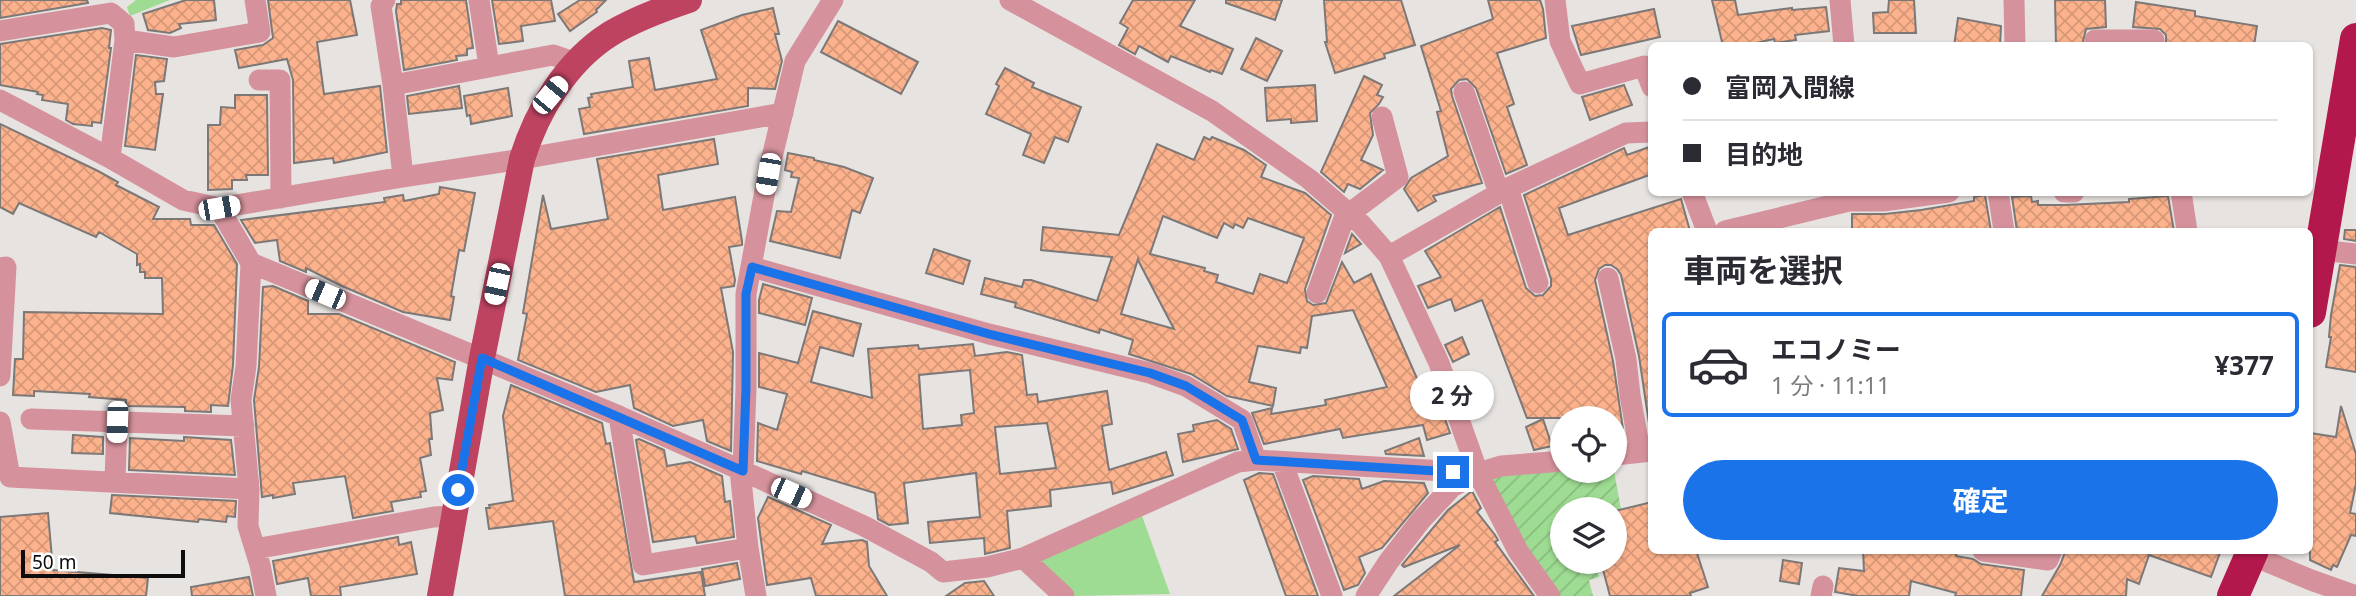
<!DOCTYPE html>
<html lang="ja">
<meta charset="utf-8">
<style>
:root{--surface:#fff;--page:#f7f7f7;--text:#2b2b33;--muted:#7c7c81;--line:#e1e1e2;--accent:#1a73e8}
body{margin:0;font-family:"Noto Sans","Noto Sans JP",sans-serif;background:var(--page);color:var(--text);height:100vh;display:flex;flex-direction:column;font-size:26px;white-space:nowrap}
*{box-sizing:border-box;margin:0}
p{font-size:23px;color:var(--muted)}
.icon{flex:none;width:38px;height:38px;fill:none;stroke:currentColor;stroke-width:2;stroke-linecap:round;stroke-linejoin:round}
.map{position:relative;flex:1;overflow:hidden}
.details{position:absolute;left:1648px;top:228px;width:665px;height:326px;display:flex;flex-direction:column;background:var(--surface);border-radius:10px;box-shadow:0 2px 5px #0004}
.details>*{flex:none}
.banner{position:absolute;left:1648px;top:42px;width:665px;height:154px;border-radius:10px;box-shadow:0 2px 5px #0004;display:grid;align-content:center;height:154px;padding:0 35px;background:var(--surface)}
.buttons{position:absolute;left:1550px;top:406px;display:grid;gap:14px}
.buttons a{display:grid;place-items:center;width:77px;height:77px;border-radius:50%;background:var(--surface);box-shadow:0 2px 5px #0004;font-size:35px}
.scale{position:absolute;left:21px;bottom:18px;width:164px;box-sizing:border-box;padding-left:7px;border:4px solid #0e0c0c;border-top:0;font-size:19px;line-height:24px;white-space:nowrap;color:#0e0c0c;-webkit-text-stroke:5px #fff;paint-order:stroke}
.end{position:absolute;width:32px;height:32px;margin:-16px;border:9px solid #1a73e8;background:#fff;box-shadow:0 0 0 4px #fff}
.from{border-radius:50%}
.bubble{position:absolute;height:49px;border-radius:24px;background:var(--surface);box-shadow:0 2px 5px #0004;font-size:23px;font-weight:700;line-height:49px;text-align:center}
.car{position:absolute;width:21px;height:42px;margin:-21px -10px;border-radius:9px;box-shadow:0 0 5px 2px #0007;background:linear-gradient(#fff 24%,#345 0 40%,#fff 0 76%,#345 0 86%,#fff 0)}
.banner b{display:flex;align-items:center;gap:24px;height:66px;font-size:26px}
.banner b+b{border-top:2px solid var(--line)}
.banner i{width:18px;height:18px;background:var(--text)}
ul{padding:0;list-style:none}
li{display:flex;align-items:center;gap:21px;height:105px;margin:0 14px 10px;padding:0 21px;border:4px solid transparent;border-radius:10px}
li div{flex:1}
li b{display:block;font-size:26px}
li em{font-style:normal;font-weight:700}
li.selected{border-color:var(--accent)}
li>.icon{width:63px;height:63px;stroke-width:1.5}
h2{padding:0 35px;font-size:32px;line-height:84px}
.primary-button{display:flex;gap:14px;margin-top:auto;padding:14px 35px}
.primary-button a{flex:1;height:80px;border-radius:42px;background:var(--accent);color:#fff;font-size:28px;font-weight:700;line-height:80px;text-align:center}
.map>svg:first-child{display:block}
.green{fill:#9fdc93}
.garden{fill:url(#garden-furrows)}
.building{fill:url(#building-cross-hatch);stroke:#7c7877;stroke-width:2;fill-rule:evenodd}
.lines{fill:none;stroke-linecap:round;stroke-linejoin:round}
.minor{stroke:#d6929c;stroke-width:21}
.major{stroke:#be4361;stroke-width:26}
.highway{stroke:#b3184c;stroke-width:32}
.route{stroke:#1a73e8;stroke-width:9}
</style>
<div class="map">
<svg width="2356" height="596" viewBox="0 0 2356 596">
<defs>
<pattern id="garden-furrows" width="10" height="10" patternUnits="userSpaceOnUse" patternTransform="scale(1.75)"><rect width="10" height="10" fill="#9fdc93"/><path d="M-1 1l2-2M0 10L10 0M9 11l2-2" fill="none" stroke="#88bc7e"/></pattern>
<pattern id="building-cross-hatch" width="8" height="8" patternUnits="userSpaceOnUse" patternTransform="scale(1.75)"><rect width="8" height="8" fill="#fcb28c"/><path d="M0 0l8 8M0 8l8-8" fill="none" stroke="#d79878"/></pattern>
</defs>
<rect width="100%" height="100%" fill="#e7e3e1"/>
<path class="green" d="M 136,0 L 170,0 L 130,16 L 127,7 Z
M 1141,513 L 1170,594 L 1074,596 L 1039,565 L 1040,557 Z"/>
<path class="garden" d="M 1563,471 L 1614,471 L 1621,509 L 1563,509 L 1563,562 L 1595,562 L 1599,577 L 1589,580 L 1593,596 L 1560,596 L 1526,552 L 1491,481 L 1493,474 Z"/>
<path class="building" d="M 0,0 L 87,0 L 88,3 L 0,18 Z
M 186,0 L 214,0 L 216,20 L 179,24 L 181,28 L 170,33 L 148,30 L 143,14 Z
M 268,0 L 350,0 L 357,35 L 317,42 L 324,94 L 380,86 L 387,152 L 334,163 L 333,158 L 294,163 L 293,80 L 287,59 L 239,68 L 235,50 L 263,45 L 273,38 Z
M 401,0 L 466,0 L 473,48 L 467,49 L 467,55 L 456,56 L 457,60 L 404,70 L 396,11 L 397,4 L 401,4 Z
M 492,0 L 551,0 L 555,21 L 521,26 L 523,41 L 499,44 Z
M 580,0 L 606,0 L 596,10 L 597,12 L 570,31 L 558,14 Z
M 1133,0 L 1195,0 L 1180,26 L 1233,49 L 1222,74 L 1211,70 L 1210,72 L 1171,56 L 1168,62 L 1139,46 L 1135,54 L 1119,45 L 1128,28 L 1120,23 Z
M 1226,0 L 1282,0 L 1275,20 L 1226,3 Z
M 1324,0 L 1401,0 L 1415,45 L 1384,54 L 1385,58 L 1335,73 L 1325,42 L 1327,42 Z
M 1488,0 L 1540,0 L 1543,9 L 1546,38 L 1497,53 L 1514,104 L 1507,107 L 1527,165 L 1506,174 L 1476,88 L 1467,79 L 1459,80 L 1451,89 L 1452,96 L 1482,183 L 1433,196 L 1436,201 L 1418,211 L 1404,189 L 1411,178 L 1448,156 L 1437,112 L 1441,111 L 1421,46 L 1493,19 Z
M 1712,0 L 1735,0 L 1738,15 L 1792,8 L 1792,10 L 1826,7 L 1829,31 L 1795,35 L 1796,40 L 1775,43 L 1774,39 L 1743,46 L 1723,46 Z
M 1889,0 L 1914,0 L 1916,33 L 1874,33 L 1873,13 L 1888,12 Z
M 2055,0 L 2105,0 L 2106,27 L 2086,29 L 2082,46 L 2056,46 Z
M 2136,2 L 2195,11 L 2195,16 L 2257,26 L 2254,46 L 2166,46 L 2166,35 L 2160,29 L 2133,27 Z
M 773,8 L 779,34 L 775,34 L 782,61 L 775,89 L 748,88 L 748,106 L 584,134 L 579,109 L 590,107 L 588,98 L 592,97 L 591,94 L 633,87 L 629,61 L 649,58 L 655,90 L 717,79 L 701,30 L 742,15 Z
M 1654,9 L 1660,37 L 1581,55 L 1572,26 Z
M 1958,18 L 2001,26 L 2000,46 L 1954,46 Z
M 838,21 L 918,62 L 901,94 L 821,52 Z
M 102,28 L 111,30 L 109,48 L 111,48 L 101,123 L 92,122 L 92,126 L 73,124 L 66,120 L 68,104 L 42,100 L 43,95 L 37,94 L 38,92 L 0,85 L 0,44 Z
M 1256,38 L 1282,51 L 1267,81 L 1241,69 Z
M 136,55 L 167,59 L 164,81 L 155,82 L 156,94 L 163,94 L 155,150 L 125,146 Z
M 1005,68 L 1034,83 L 1032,87 L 1081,107 L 1068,142 L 1055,137 L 1044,163 L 1023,155 L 1031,134 L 986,114 L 999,86 L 996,84 Z
M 1364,76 L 1382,85 L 1377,95 L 1383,97 L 1379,104 L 1370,113 L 1373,135 L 1361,160 L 1383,170 L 1360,189 L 1348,184 L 1344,192 L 1321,172 Z
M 1315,85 L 1317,121 L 1291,123 L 1291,119 L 1267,121 L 1265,88 Z
M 1624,85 L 1632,105 L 1590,120 L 1582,97 Z
M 459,86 L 462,108 L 409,114 L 407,96 Z
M 508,88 L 512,116 L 471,124 L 470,115 L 467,116 L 464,96 Z
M 235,95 L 267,95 L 268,175 L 246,175 L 247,180 L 232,180 L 232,189 L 208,190 L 208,125 L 220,125 L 221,107 L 235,108 Z
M 0,124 L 98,171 L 118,182 L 116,185 L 159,207 L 153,219 L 190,219 L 191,225 L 214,225 L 237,264 L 233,365 L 228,406 L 211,405 L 211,412 L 185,411 L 185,407 L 126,406 L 126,400 L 89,397 L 90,394 L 34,391 L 34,396 L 13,395 L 15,359 L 23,359 L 24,312 L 163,314 L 162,278 L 145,278 L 145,272 L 140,272 L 140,264 L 137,265 L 137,254 L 99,232 L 96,237 L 19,203 L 13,214 L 0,207 Z
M 1204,137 L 1210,140 L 1212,137 L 1244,150 L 1266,165 L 1261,177 L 1305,193 L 1331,215 L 1305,289 L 1307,301 L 1313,305 L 1326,303 L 1342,262 L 1354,283 L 1371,274 L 1419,383 L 1431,379 L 1450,433 L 1427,440 L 1423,425 L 1343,438 L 1340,429 L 1264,444 L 1252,413 L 1272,408 L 1271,414 L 1326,405 L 1325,400 L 1387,387 L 1353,310 L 1312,316 L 1307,348 L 1301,347 L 1300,353 L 1258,346 L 1249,382 L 1276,388 L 1273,406 L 1227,396 L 1191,374 L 1129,354 L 1133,340 L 1100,329 L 1099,333 L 1015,307 L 1016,303 L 981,294 L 985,278 L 1022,287 L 1024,280 L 1031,280 L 1097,301 L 1112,257 L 1041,250 L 1043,227 L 1119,235 L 1157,144 L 1194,160 ZM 1163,216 L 1217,238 L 1224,223 L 1233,228 L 1235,224 L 1243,228 L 1248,218 L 1304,238 L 1287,283 L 1260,274 L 1253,294 L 1216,282 L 1218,275 L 1204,271 L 1205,268 L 1150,254 ZM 1138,259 L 1139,262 L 1174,329 L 1121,314 Z
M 714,139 L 718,164 L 658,175 L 663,210 L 735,197 L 742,241 L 742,245 L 729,247 L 735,280 L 734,286 L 721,288 L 733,352 L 731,451 L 707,441 L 703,420 L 673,426 L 634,408 L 630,385 L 596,392 L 518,360 L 527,314 L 523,313 L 543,195 L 551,229 L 608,219 L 597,159 Z
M 1652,146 L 1652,174 L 1559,208 L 1568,235 L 1681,199 L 1690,231 L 1652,231 L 1652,430 L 1650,430 L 1639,356 L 1621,275 L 1617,269 L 1611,265 L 1605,265 L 1599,269 L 1595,280 L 1613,361 L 1624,436 L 1615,438 L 1615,418 L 1527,418 L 1482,300 L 1455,311 L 1451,299 L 1428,308 L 1418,286 L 1441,277 L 1425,251 L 1500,207 L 1526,288 L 1535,296 L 1543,295 L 1551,286 L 1551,279 L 1524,195 L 1624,148 L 1627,155 Z
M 788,153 L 814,158 L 814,160 L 844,167 L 873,178 L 860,213 L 852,210 L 840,258 L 770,241 L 777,211 L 791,212 L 799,178 L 791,177 L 792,172 L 785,170 Z
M 440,187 L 475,193 L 464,251 L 459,250 L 451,296 L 454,297 L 450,320 L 403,312 L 342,286 L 306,268 L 306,272 L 280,261 L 277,240 L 255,243 L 241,220 L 385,202 L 384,198 L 403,195 L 404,201 L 439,194 Z
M 1985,195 L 1991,231 L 1852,231 L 1852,214 L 1885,214 L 1921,210 L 1974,201 L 1974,197 Z
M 2031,196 L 2032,202 L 2038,201 L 2038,205 L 2064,205 L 2129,202 L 2129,199 L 2168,196 L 2174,231 L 2017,231 L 2012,197 Z
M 2345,230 L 2356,230 L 2356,241 L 2344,239 Z
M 1352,234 L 1361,244 L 1345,253 Z
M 934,249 L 970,261 L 963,284 L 926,273 Z
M 2340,265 L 2356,267 L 2356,372 L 2326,367 L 2331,337 L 2329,337 L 2331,315 Z
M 763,284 L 812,298 L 805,325 L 759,313 L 759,300 Z
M 273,286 L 308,301 L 308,314 L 339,314 L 455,362 L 452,380 L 437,378 L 443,410 L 430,413 L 432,439 L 429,439 L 431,455 L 420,458 L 426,491 L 420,492 L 421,497 L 391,502 L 393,511 L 353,518 L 345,476 L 293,483 L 295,494 L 273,498 L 273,495 L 262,497 L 254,400 L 259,367 L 263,287 Z
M 813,311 L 861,324 L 853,356 L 820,347 L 811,382 L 872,398 L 868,349 L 918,345 L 919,349 L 973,344 L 975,356 L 1007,352 L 1022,355 L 1027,395 L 1037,394 L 1038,402 L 1107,391 L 1112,424 L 1102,426 L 1109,470 L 1166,452 L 1173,475 L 1113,494 L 1111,482 L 1050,490 L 1051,506 L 1007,511 L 1010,548 L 985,554 L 984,538 L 930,543 L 928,522 L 980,517 L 976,473 L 904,483 L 908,523 L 889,525 L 878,519 L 875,493 L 802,471 L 801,474 L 757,461 L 758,423 L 777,430 L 787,394 L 759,387 L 759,353 L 798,363 ZM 970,370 L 974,413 L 961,415 L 962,425 L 923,429 L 919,375 ZM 1047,423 L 1056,468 L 1000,474 L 995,427 Z
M 1462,337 L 1469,354 L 1453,362 L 1445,345 Z
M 511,385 L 602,423 L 606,444 L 610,443 L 634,582 L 701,572 L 705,596 L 565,596 L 553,521 L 489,529 L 486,508 L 490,508 L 489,505 L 513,501 L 503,416 Z
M 2341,406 L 2356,454 L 2356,484 L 2350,513 L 2356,514 L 2356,536 L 2351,535 L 2337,567 L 2333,565 L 2331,570 L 2310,560 L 2310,433 L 2336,437 Z
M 1543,419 L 1552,446 L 1534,450 L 1526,427 Z
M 1217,420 L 1231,429 L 1238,449 L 1183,462 L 1178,434 L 1194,431 L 1193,425 Z
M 73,435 L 103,437 L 103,454 L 72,453 Z
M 184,437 L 231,440 L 235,475 L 129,470 L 130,438 L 184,441 Z
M 1419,438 L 1424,456 L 1386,454 L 1385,451 Z
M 639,439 L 664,450 L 667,466 L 690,462 L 722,476 L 725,502 L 730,501 L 734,537 L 697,543 L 695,536 L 653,542 L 636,440 Z
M 1259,473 L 1273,474 L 1318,596 L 1286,596 L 1244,480 Z
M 1313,476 L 1359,479 L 1362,489 L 1384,481 L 1424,483 L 1428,493 L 1382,548 L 1359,557 L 1365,573 L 1358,585 L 1344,590 L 1303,480 Z
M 1472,491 L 1481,508 L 1477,512 L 1495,535 L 1498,540 L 1495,542 L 1534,596 L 1394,596 L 1460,545 L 1404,567 L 1402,565 L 1448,510 Z
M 112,495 L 236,501 L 235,517 L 227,516 L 226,522 L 199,519 L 198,522 L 110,513 Z
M 768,497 L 831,525 L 822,544 L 862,540 L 867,542 L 869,566 L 887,596 L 816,596 L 811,578 L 767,585 L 758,518 Z
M 1652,502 L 1652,550 L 1696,550 L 1708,587 L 1690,593 L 1691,596 L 1610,596 L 1601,562 L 1615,562 L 1615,511 Z
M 48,513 L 53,570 L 148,578 L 146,596 L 0,596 L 0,517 Z
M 398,537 L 399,545 L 411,542 L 417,574 L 340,587 L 341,596 L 311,596 L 308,578 L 277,584 L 273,561 Z
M 1863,550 L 1957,550 L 1956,556 L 1973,559 L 1981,564 L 2024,570 L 2021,596 L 1955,596 L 1956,593 L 1911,581 L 1909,596 L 1858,596 L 1835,592 L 1839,568 L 1864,571 Z
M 2066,550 L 2221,550 L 2211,577 L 2149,555 L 2139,584 L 2127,579 L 2126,596 L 2042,596 L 2060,565 Z
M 1783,560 L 1802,563 L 1799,584 L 1780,581 Z
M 737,563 L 740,579 L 705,586 L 702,569 Z
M 249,577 L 253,596 L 192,596 L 191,587 Z
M 984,581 L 994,596 L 946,596 L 965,583 Z"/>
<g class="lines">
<path class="minor" d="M 385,0 L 381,6 L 393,85 L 553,55 L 576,63
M 479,0 L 489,66
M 1010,0 L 1212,111 L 1309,179 L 1361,224 L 1389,256 L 1439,363 L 1478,473 L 1518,551 L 1550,596
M 1555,0 L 1560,41 L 1580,84 L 1644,66 L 1652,87
M 1840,0 L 1844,46
M 2014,0 L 2015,46
M 0,31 L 111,13 L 124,24 L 125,40 L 110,158
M 125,40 L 174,47 L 260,32 L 255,0
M 2095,46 L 2095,40 L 2154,40 L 2153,46
M 259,80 L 280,80 L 281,198
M 393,85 L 403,177
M 1464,92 L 1499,193
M 0,100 L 110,158 L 183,200 L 219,208 L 403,177 L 522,159 L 783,113
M 1508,188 L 1538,283
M 1692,192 L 1707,231
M 1998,192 L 2004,231
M 2064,192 L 2074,192
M 2181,192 L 2187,231
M 219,208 L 251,263 L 619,416 L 743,471 L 864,526 L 931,562 L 943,572 L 987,567 L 1023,558 L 1238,462 L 1256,460 L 1478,473 L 1501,466 L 1563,461
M 1350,213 L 1398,177 L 1382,117
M 1725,231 L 1849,201 L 1883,201 L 1949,192
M 2321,250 L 2356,254
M 1389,256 L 1508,188 L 1626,133 L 1652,132
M 251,263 L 246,366 L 241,400 L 249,489 L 248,526 L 260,565 L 266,596
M 752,267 L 989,334 L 1150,373 L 1186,386 L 1242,420 L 1256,460
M 0,268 L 6,267 L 0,376
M 1608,278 L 1626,359 L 1630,395 L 1640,452
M 1317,293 L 1347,210
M 619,416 L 643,565 L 748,548
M 31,419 L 244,426
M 0,422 L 10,477 L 249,489
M 1615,455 L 1652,451
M 1282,462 L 1332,596
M 740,470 L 748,548 L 756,596
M 743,471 L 746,388 L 746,294 L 768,174 L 795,61 L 833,0
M 115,481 L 117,422
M 255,549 L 434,517 L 453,516
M 1983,551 L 2048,560 L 2052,550
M 2251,555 L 2311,580 L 2356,596
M 1023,558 L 1064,596
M 1366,596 L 1389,561 L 1421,520 L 1452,487 L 1478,473
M 1821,596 L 1823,586"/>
<path class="major" d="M 440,596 L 482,358 L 522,159 C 537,111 566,62 610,34 C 635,19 662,9 689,0"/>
<path class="highway" d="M 2310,312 L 2356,39
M 2233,596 L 2253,550"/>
</g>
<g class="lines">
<path class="route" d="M 458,490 L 482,358 L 743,471 L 746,388 L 746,294 L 752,267 L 989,334 L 1150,373 L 1186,386 L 1242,420 L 1256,460 L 1453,472"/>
</g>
</svg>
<div class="buttons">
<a><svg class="icon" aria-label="locate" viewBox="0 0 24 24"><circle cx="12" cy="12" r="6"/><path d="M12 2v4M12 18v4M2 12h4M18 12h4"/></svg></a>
<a><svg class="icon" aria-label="layers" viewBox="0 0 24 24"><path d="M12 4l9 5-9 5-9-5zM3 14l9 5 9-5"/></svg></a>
</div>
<div class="scale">50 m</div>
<i class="end from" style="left:458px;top:490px"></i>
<i class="end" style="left:1453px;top:472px"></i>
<div class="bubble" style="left:1410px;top:371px;width:84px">2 分</div>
<i class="car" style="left:550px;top:95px;rotate:40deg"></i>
<i class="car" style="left:768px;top:174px;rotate:190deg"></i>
<i class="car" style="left:219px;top:208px;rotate:80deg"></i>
<i class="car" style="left:497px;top:284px;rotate:192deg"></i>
<i class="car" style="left:325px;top:294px;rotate:293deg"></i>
<i class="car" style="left:117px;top:422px;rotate:182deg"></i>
<i class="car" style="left:791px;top:493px;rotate:114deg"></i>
<div class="banner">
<b><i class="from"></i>富岡入間線</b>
<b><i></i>目的地</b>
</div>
<section class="details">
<h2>車両を選択</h2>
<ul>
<li class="selected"><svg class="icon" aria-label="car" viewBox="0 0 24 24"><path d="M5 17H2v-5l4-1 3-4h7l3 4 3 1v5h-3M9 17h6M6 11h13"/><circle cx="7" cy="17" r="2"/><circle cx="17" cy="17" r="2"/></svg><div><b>エコノミー</b><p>1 分 · 11:11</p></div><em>¥377</em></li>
</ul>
<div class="primary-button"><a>確定</a></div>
</section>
</div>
